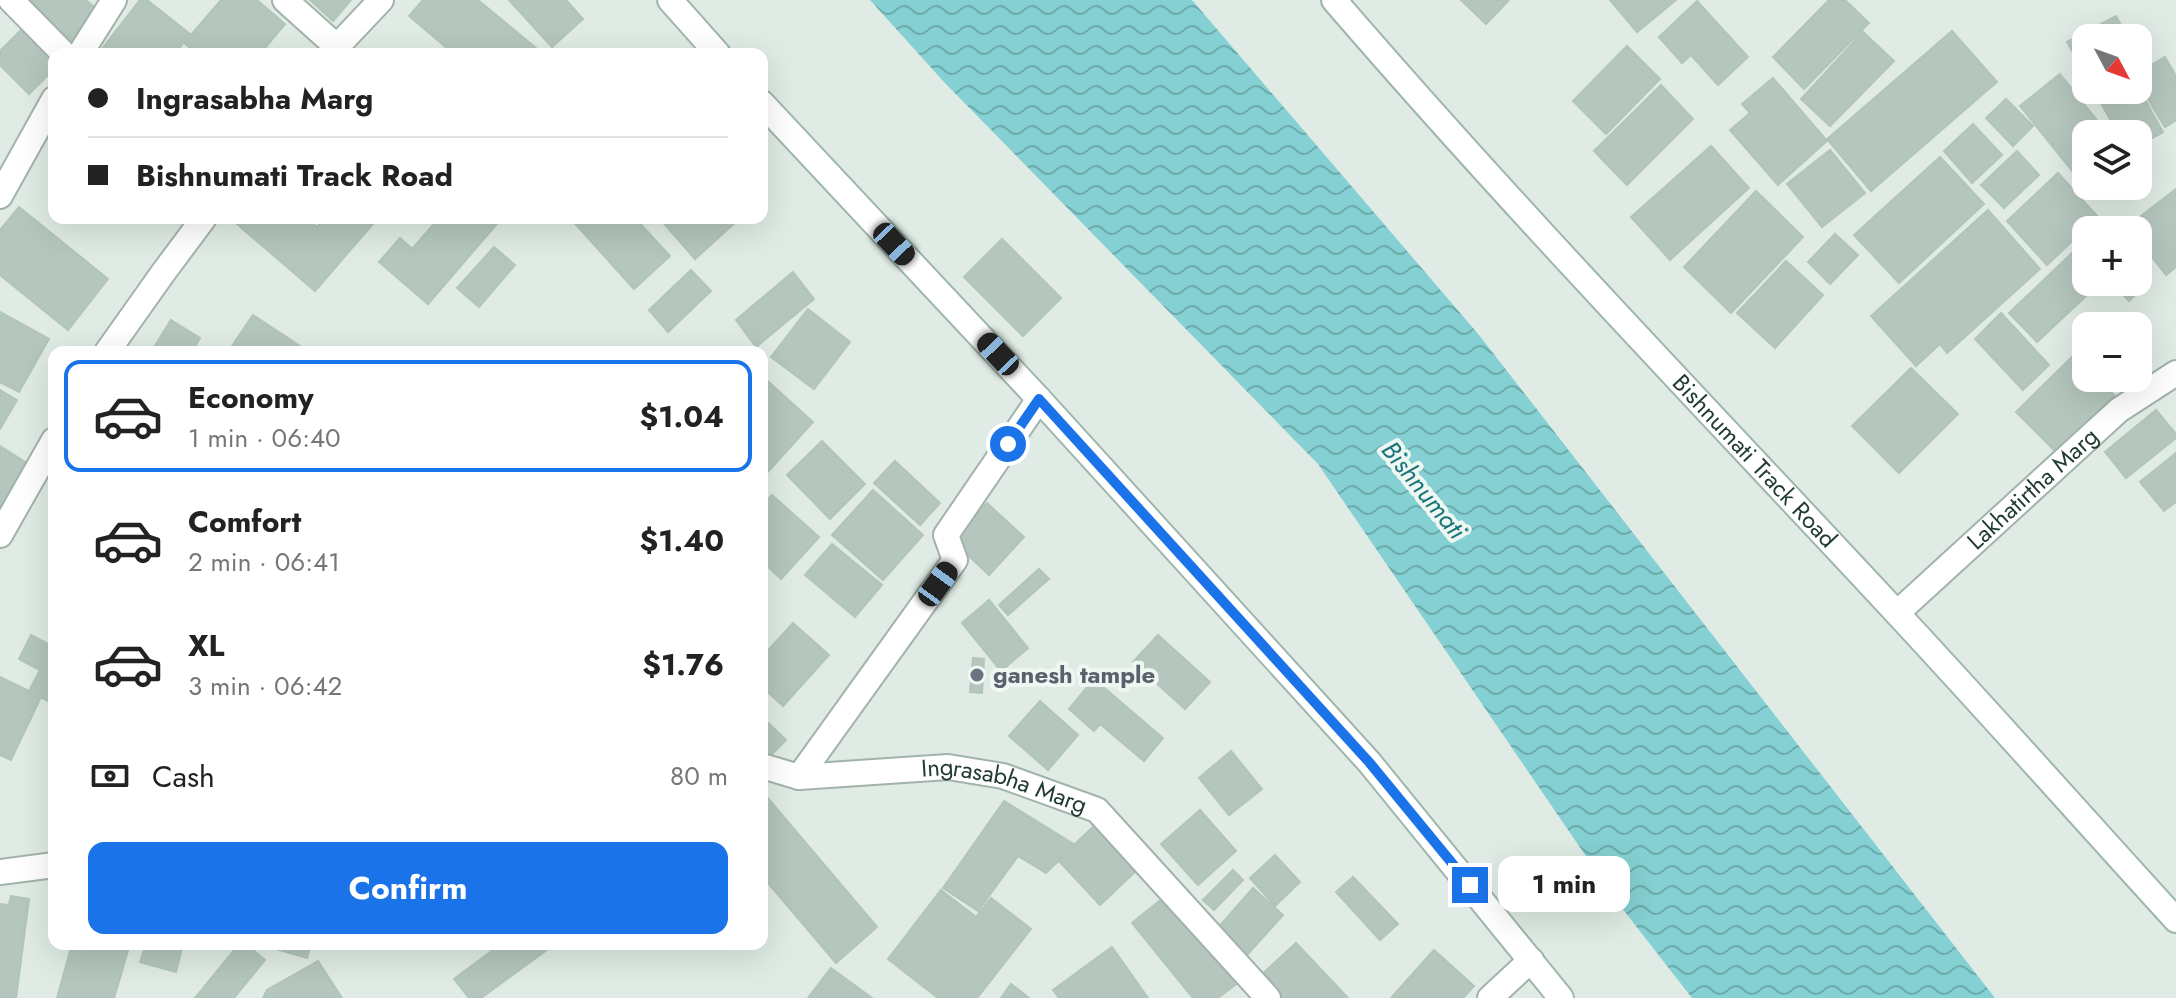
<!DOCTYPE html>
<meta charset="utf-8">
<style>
:root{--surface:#fff;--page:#f6f6f6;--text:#222;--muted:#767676;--line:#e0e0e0;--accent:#1a73e8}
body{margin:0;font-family:Jost,sans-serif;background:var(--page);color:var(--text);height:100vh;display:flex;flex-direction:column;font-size:30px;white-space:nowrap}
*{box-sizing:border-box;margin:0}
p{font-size:26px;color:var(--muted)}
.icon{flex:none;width:44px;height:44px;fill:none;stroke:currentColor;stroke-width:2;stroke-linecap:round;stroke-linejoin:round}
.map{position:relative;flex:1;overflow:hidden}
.panel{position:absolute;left:48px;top:346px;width:720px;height:604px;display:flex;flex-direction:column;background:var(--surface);border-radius:16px;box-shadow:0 8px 32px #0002}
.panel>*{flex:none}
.top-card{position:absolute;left:48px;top:48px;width:720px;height:176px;border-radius:16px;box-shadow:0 8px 32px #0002;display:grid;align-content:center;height:176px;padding:0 40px;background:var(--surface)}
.needle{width:52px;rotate:131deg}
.fabs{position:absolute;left:2072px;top:24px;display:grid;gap:16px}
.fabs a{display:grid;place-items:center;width:80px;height:80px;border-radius:16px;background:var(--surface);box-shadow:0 8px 32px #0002;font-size:40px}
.end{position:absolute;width:36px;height:36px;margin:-18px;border:10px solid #1a73e8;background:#fff;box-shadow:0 0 0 4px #fff}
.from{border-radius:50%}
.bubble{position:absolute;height:56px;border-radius:16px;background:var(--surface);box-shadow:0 8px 32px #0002;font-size:26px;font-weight:700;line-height:56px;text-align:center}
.car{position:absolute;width:24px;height:48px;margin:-24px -12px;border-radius:10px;box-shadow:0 0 6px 2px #0007;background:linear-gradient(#222 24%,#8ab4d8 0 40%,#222 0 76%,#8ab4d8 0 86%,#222 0)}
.top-card b{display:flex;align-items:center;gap:28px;height:76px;font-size:30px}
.top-card b+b{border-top:2px solid var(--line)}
.top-card i{width:20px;height:20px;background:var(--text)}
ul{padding:14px 0 0;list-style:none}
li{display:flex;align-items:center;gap:24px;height:112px;margin:0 16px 12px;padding:0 24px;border:4px solid transparent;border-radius:16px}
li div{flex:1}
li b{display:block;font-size:30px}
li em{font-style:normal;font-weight:700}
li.selected{border-color:var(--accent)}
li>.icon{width:72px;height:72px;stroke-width:1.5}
.pay{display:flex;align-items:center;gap:20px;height:88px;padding:0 40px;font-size:30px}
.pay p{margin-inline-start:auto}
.button{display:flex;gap:16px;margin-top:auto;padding:16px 40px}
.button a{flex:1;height:92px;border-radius:16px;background:var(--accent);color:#fff;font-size:32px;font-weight:700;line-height:92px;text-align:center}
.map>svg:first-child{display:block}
.water{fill:url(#water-waves)}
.building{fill:#b4c6bd;stroke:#b1c5ba;stroke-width:2}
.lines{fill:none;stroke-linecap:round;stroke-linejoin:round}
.street-casing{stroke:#a2b3aa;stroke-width:28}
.secondary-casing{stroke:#9eb7ab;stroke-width:28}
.street{stroke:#fff;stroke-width:24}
.secondary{stroke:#fff;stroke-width:24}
.route{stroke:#1a73e8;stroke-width:10}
.worship-dot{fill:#6b7280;stroke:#eff7f2;stroke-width:3}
.labels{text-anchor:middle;stroke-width:8;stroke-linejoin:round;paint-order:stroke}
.street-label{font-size:24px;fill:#203b30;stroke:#eff7f2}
.worship-label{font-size:24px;font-weight:bold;fill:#5b616d;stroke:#eff7f2;text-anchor:start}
.water-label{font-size:26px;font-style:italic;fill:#187579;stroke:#eff7f2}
</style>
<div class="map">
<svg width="2176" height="998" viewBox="0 0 2176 998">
<defs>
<pattern id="water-waves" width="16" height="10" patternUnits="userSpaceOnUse" patternTransform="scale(2)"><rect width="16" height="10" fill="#85d0d2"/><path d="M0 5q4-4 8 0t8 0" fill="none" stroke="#6caaab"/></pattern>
</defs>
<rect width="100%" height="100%" fill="#dfebe4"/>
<path class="water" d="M 870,0 L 1192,0 L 1479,335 L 1995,998 L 1692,998 L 1618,903 L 1318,464 L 944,82 Z"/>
<path class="building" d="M 24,0 L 86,0 L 100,12 L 74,42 Z
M 140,0 L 147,0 L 190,34 L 175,54 L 98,54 Z
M 221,0 L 257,0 L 285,24 L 260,54 L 197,54 L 184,43 Z
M 310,0 L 351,0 L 333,21 Z
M 423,0 L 478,0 L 543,54 L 454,54 L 409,16 Z
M 509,0 L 566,0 L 583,19 L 552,47 Z
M 1461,0 L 1509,0 L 1486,24 Z
M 1610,0 L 1676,0 L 1637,32 Z
M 1829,0 L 1845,0 L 1869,23 L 1804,89 L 1773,57 Z
M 1697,1 L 1748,57 L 1718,85 L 1691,55 L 1682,63 L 1659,37 Z
M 2116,16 L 2128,38 L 2086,38 L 2086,76 L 2067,42 Z
M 27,24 L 54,54 L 54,69 L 29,94 L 0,65 L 0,51 Z
M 1952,31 L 1997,82 L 1871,191 L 1827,139 Z
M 1863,32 L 1894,61 L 1830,126 L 1801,99 Z
M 1627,46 L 1660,79 L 1606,134 L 1573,101 Z
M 2165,57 L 2176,76 L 2176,120 L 2165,127 L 2138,83 L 2138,73 Z
M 2060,74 L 2108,134 L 2086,134 L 2086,180 L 2082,183 L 2020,106 Z
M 1773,78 L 1827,141 L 1778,185 L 1730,130 L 1750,113 L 1742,104 Z
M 1661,85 L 1693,119 L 1627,185 L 1594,151 Z
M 2138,87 L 2163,132 L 2138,146 L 2138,134 L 2118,134 L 2094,90 L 2138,90 Z
M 2006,99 L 2033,126 L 2013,146 L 1986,118 Z
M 1973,124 L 2002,155 L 1972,183 L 1944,151 Z
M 1711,146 L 1749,188 L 1670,260 L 1631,217 Z
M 1830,150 L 1865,193 L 1822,227 L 1787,184 Z
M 2017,151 L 2039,175 L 2004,208 L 1981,185 Z
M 1940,157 L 1984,204 L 1899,283 L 1854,235 Z
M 2058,173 L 2098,217 L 2047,265 L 2007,221 Z
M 2176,189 L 2176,267 L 2166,275 L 2138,239 L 2138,230 L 2131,230 L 2128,226 Z
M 1756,191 L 1803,237 L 1731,313 L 1684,267 Z
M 19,207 L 108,279 L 68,330 L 0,275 L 0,230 Z
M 1988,210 L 2040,269 L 1947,353 L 1940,344 L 1916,366 L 1871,316 Z
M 230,218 L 307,218 L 317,227 L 325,218 L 378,218 L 315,291 Z
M 439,218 L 502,218 L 428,304 L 379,262 L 400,238 L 412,249 Z
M 570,218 L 635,218 L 670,256 L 634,289 Z
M 659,218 L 734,218 L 737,221 L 695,259 Z
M 1835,234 L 1858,255 L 1830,284 L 1808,262 Z
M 1002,239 L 1061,298 L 1023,336 L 964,277 Z
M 494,247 L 515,265 L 479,307 L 457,288 Z
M 2072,253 L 2086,267 L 2086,282 L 2101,282 L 2037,342 L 2009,313 Z
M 1786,261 L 1823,295 L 1775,348 L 1737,313 Z
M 691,270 L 711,291 L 668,332 L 649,310 Z
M 793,272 L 814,299 L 756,347 L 736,320 Z
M 2138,272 L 2148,282 L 2129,301 L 2111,282 L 2138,282 Z
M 808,309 L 850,342 L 814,389 L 771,357 Z
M 0,312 L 49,339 L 19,392 L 0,382 Z
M 2001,313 L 2049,365 L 2023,390 L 1975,339 Z
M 253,315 L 309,352 L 228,352 Z
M 171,320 L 200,338 L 192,352 L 151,352 Z
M 2075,354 L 2086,366 L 2086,378 L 2098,378 L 2116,397 L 2058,454 L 2016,412 Z
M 1911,368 L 1958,414 L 1899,473 L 1852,426 Z
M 762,376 L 813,422 L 766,474 L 762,471 Z
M 0,390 L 17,400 L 0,429 Z
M 2156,410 L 2176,434 L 2176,438 L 2126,478 L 2105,452 Z
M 822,441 L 865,484 L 830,519 L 787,475 Z
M 0,446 L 30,465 L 0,510 Z
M 2176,453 L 2176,502 L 2164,511 L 2140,482 Z
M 895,461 L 940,503 L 920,525 L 874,483 Z
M 873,490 L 923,535 L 883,580 L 832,535 Z
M 772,495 L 819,537 L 781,579 L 762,561 L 762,506 Z
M 987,503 L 1024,537 L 989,575 L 952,540 Z
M 832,544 L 882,585 L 855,617 L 805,575 Z
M 1039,569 L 1049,579 L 1008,615 L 999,605 Z
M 989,600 L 1028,648 L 1001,671 L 962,623 Z
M 793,623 L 829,655 L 783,706 L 762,687 L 762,657 Z
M 31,635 L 54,647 L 54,704 L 29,691 L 40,670 L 19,659 Z
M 1158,635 L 1210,682 L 1185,709 L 1133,662 Z
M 973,658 L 984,659 L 982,693 L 970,692 Z
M 0,677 L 41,697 L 11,760 L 0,755 Z
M 1094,679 L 1163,738 L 1144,761 L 1100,724 L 1094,731 L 1069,709 Z
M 1040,701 L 1078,735 L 1048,770 L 1009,736 Z
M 762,717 L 786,740 L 765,761 L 762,758 Z
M 1231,751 L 1262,789 L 1229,815 L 1199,778 Z
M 766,796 L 877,927 L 836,963 L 762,876 L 762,800 Z
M 1004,801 L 1075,845 L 1046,873 L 1018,856 L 978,911 L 943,888 Z
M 1200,810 L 1236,851 L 1198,885 L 1161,844 Z
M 1095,825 L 1137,870 L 1100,905 L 1058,860 Z
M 1275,855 L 1300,882 L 1275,906 L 1250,878 Z
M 1233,870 L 1243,880 L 1214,910 L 1203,900 Z
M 1353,877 L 1398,924 L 1380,940 L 1336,892 Z
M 1253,888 L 1283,915 L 1246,956 L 1217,929 Z
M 941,890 L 976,917 L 991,898 L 1031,929 L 977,998 L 938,998 L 888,959 Z
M 1168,894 L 1239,982 L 1218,998 L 1193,998 L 1132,923 Z
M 11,896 L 29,899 L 16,998 L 0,998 L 0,904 L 9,905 Z
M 1296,943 L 1348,998 L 1281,998 L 1260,976 Z
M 72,944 L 130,944 L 114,998 L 57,998 Z
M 146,944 L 183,944 L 176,972 L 140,962 Z
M 239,944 L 246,944 L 265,960 L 234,998 L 195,998 Z
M 259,944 L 311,944 L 307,958 Z
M 501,944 L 555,944 L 481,998 L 469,998 L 454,979 Z
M 1112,947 L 1148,998 L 1059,998 L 1053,990 Z
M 1434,950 L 1474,986 L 1463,998 L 1391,998 Z
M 318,961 L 342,998 L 263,998 L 267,990 Z
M 831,968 L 872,998 L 808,998 Z
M 1011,984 L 1029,998 L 1001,998 Z"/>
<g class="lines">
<g class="street-casing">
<g id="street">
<path d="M 11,0 L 64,54"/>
<path d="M 285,0 L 336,46"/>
<path d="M 80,54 L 114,0"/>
<path d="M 330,54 L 381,0"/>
<path d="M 0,196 L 54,99"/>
<path d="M 107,352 L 163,273 L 204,218"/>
<path d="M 0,535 L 54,440"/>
<path id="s1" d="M 1897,613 L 2119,410 L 2176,373"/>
<path d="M 762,766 L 799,777 L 955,560 L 946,535 L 1039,399"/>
<path id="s2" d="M 799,777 L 948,767 L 1003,776 L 1097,810 L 1268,998"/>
<path d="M 0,872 L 54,865"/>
<path d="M 1490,998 L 1531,960"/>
</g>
</g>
<g class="secondary-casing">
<g id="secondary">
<path d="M 670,0 L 718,54"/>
<path id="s3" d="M 1334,0 C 1514,209 1706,408 1894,610 C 1989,712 2082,817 2176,920"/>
<path d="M 762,103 L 1039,399 L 1369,762 L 1561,998"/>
</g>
</g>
<use href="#street" class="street"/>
<use href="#secondary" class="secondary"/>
</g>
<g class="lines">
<path class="route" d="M 1008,444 L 1039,399 L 1369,762 L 1470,885"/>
</g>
<circle class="worship-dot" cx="977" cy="675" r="8"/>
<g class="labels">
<g class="street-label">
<text dy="8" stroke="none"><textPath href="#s3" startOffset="624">Bishnumati Track Road</textPath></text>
<text dy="8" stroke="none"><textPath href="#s1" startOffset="184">Lakhatirtha Marg</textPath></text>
<text dy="8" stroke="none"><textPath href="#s2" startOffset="208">Ingrasabha Marg</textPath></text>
</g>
<g class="worship-label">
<text x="993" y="683">ganesh tample</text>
</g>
<g class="water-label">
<text transform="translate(1424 490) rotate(51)" y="9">Bishnumati</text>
</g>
</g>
</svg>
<div class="fabs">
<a><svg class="needle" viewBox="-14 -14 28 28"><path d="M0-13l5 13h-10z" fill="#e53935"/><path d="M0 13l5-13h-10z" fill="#767676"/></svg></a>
<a><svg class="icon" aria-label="layers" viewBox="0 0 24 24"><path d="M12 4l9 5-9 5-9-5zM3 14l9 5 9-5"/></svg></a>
<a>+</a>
<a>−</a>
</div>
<i class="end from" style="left:1008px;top:444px"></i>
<i class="end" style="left:1470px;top:885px"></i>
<div class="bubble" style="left:1498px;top:856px;width:132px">1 min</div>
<i class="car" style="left:894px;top:244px;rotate:137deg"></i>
<i class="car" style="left:998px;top:354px;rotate:317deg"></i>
<i class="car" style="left:938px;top:584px;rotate:36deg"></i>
<div class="top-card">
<b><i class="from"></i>Ingrasabha Marg</b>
<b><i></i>Bishnumati Track Road</b>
</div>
<section class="panel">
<ul>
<li class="selected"><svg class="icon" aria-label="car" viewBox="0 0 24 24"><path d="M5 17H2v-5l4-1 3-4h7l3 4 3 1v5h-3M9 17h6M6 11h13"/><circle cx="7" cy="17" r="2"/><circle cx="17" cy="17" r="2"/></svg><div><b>Economy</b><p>1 min · 06:40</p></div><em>$1.04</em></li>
<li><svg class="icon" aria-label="car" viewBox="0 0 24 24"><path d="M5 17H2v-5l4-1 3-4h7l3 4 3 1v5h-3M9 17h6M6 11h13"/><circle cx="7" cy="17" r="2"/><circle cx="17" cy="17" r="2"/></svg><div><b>Comfort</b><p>2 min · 06:41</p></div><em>$1.40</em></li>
<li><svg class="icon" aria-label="car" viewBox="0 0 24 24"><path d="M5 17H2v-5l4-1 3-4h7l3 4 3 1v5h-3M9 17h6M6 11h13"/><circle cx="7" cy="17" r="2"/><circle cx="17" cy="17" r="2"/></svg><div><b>XL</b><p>3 min · 06:42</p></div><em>$1.76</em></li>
</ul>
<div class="pay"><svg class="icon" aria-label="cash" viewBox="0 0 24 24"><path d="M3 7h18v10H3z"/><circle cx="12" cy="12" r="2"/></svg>Cash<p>80 m</p></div>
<div class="button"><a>Confirm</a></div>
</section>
</div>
